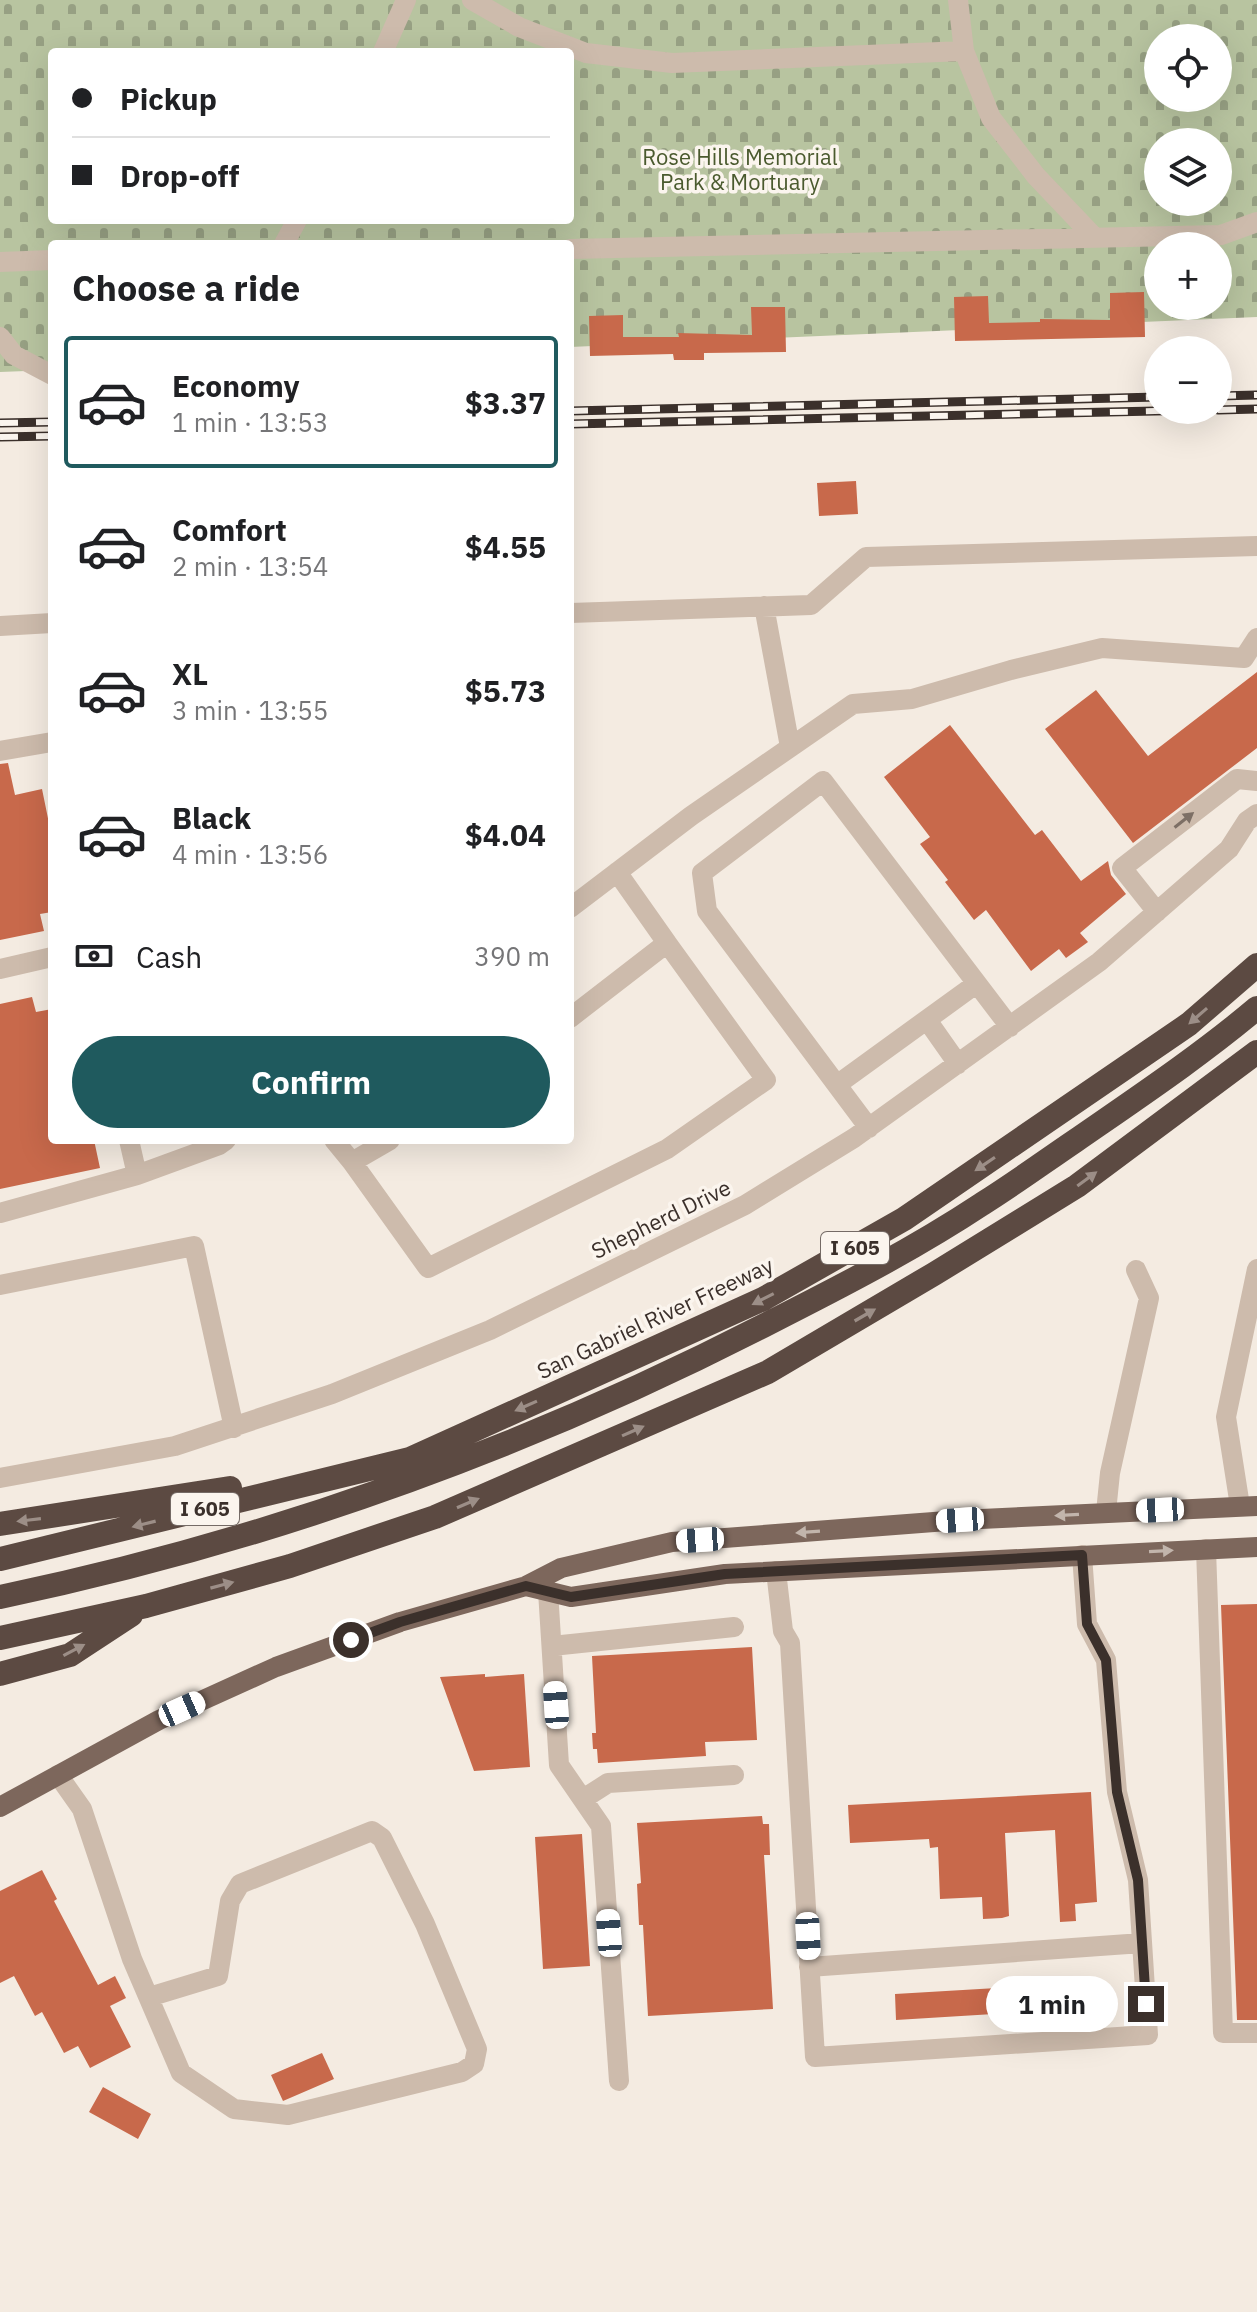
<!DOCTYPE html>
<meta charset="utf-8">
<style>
:root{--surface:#fff;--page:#f2f2f2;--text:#202124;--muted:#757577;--line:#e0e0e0;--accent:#1f5a5e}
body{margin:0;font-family:"IBM Plex Sans",sans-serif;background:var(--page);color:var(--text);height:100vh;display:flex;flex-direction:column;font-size:30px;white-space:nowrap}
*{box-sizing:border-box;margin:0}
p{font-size:26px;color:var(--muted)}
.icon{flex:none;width:44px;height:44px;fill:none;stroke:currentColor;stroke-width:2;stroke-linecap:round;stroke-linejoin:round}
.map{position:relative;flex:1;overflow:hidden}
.drawer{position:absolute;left:48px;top:240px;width:526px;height:904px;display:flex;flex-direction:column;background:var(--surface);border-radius:8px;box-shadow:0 8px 32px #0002}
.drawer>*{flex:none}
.banner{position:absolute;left:48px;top:48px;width:526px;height:176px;border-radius:8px;box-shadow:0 8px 32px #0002;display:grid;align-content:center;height:176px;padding:0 24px;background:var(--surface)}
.buttons{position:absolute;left:1144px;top:24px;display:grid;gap:16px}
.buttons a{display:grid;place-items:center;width:88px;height:88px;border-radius:50%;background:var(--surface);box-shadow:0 8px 32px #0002;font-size:40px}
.end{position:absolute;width:36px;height:36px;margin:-18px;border:10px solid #3b302b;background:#fff;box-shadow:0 0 0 4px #fff}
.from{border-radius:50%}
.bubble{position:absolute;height:56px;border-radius:28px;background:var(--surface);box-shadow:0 8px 32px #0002;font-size:26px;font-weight:700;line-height:56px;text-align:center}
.car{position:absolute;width:24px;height:48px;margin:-24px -12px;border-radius:10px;box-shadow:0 0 6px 2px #0007;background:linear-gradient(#fff 24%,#345 0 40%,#fff 0 76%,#345 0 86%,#fff 0)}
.banner b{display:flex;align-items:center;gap:28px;height:76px;font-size:30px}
.banner b+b{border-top:2px solid var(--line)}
.banner i{width:20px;height:20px;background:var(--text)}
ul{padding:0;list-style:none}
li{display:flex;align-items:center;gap:24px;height:132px;margin:0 16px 12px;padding:0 8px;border:4px solid transparent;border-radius:8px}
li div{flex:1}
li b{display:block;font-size:30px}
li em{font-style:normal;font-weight:700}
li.selected{border-color:var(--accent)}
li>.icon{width:72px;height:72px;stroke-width:1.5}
h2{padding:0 24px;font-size:36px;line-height:96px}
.pay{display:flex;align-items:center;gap:20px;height:88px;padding:0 24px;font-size:30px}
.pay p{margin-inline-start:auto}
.primary-button{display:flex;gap:16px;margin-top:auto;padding:16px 24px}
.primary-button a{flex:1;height:92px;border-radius:48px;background:var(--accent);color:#fff;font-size:32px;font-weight:700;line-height:92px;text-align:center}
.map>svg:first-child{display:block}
.cemetery{fill:url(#cemetery-stones);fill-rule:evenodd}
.building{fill:#c8694b}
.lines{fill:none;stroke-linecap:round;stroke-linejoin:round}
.minor{stroke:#cdbbac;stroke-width:20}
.major{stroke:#7d675c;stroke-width:20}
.highway{stroke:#5c4a42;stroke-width:24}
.rail-casing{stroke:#3b302b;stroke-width:9}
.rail{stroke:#fbf5ee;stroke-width:6;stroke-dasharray:18;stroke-linecap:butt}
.oneway{fill:#7d6f65}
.oneway2{fill:#9c8e87}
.oneway3{fill:#c2b5ac}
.route{stroke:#3b302b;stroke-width:10}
.labels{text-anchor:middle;stroke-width:7;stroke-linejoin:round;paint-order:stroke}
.shield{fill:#fbf5ee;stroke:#756b66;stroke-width:2}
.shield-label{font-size:20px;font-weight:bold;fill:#3b302b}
.park-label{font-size:22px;fill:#4a5a2e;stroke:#fbf5ee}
.street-label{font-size:22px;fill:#3b302b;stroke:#fbf5ee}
</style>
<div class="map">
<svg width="1257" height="2312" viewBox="0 0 1257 2312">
<defs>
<pattern id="cemetery-stones" width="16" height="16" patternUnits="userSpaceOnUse" patternTransform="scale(2)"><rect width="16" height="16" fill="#b8c4a0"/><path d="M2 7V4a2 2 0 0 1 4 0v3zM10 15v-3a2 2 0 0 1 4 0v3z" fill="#97a083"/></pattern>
</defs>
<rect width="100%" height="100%" fill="#f4ebe1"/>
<path class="cemetery" d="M 0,0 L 1257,0 L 1257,317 L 570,347 L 570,244 L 52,244 L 52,370 L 0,372 ZM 1158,38 L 1218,38 L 1218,98 L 1158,98 ZM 52,52 L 570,52 L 570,220 L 52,220 ZM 1158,142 L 1218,142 L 1218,202 L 1158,202 ZM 1158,246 L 1218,246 L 1218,306 L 1158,306 Z"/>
<path class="building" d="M 1144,292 L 1145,337 L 955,341 L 954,297 L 988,296 L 989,323 L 1040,322 L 1040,319 L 1110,320 L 1110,293 Z
M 751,307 L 785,307 L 786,352 L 704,353 L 704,360 L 674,360 L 673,354 L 590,356 L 589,316 L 623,315 L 623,337 L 679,337 L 678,333 L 752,335 Z
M 856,481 L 858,514 L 819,516 L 817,483 Z
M 1257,672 L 1257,748 L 1133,843 L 1045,729 L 1096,690 L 1148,756 Z
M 950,725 L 1035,835 L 1042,830 L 1081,881 L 1108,861 L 1111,875 L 1126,894 L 1080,933 L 1088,942 L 1066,958 L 1059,949 L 1031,971 L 986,910 L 974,920 L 945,882 L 948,880 L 920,844 L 930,837 L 884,777 Z
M 8,763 L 15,795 L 42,789 L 52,838 L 52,912 L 40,914 L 44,931 L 0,940 L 0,764 Z
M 32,997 L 36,1012 L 52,1009 L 52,1140 L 94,1140 L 100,1168 L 0,1189 L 0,1004 Z
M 1257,1604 L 1257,2020 L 1237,2020 L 1221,1605 Z
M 752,1647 L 757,1740 L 705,1742 L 706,1756 L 598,1763 L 597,1749 L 593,1749 L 592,1733 L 596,1733 L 592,1656 Z
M 485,1674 L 485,1677 L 524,1674 L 530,1767 L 474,1771 L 440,1677 Z
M 1091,1792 L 1097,1902 L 1075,1904 L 1076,1921 L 1060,1922 L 1055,1830 L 1005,1833 L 1009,1916 L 1002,1918 L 983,1919 L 982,1897 L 940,1899 L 938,1847 L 930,1848 L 929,1839 L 850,1843 L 848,1805 Z
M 762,1816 L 763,1824 L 769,1824 L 770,1855 L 764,1855 L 773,2009 L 648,2016 L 643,1925 L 639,1925 L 637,1884 L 641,1883 L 637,1823 Z
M 582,1834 L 590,1966 L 543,1969 L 535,1837 Z
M 42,1870 L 57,1899 L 54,1901 L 98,1985 L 115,1976 L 126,1998 L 110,2006 L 131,2047 L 90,2068 L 78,2046 L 64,2053 L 42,2012 L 35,2016 L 14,1976 L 0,1983 L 0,1891 Z
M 1101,1982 L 1102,2001 L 1024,2006 L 1024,2012 L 896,2020 L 895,1994 Z
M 322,2053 L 334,2079 L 283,2101 L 271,2075 Z
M 103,2087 L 151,2114 L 138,2139 L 89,2112 Z"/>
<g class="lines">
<path class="minor" d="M 472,0 L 519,27 L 586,53 L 672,63 L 964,51
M 958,0 L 964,51 L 991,118 L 1036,176 L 1095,238
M 383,52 L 406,0
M 284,244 L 297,220
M 570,249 L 1221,235 L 1257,222
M 0,262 L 52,260
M 0,337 L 14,355 L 52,375
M 764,606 L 790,747
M 570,613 L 811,605 L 866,557 L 1257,546
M 0,626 L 52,623
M 0,751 L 52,742
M 570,908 L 691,816 L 853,704 L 912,699 L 1011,670 L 1102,648 L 1244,658 L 1257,638
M 1157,912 L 1122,868 L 1237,779 L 1257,781
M 0,969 L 52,957
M 570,1018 L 667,943 L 617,872
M 927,1020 L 958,1064
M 838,1084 L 976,984
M 869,1128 L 707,911 L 702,873 L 823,781 L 1010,1027
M 334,1140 L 352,1162 L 390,1140
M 352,1162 L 428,1268 L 667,1149 L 766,1080 L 667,943
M 137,1175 L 219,1145 L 226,1140
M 0,1213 L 137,1175 L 129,1140
M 0,1285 L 194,1246 L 234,1428
M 0,1478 L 175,1446 L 332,1394 L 490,1330 L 745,1205 L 854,1138 L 1099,962 L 1229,849 L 1247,821 L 1257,814
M 1240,1506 L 1226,1417 L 1257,1269
M 1106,1512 L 1110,1473 L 1149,1298 L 1136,1270
M 1206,1549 L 1223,2033 L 1257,2033
M 776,1571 L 783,1631 L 790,1643 L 815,2057 L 1148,2035 L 1138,1880 L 1117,1792 L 1106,1660 L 1087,1624 L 1082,1555
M 548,1591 L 559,1765 L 601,1826 L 619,2081
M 552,1646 L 734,1627
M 58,1775 L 82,1809 L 132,1959 L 181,2073 L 234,2109 L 288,2115 L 462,2072 L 474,2064 L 477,2049 L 425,1924 L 382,1838 L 372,1831 L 240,1884 L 230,1901 L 218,1976 L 149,1997
M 583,1799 L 608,1783 L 734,1775
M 809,1967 L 1142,1943"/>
<path class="major" d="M 526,1586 L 571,1597 L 725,1574 L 1257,1547
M 0,1807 L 159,1720 L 276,1667 L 400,1622 L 526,1586 L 561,1568 L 672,1542 L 960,1520 L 1257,1506"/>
<path class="highway" d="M 0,1524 L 230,1488
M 0,1559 L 410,1459 L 763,1299 L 904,1219 L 1189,1024 L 1257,965
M 0,1597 C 268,1541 524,1449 767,1324 C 840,1287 914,1249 982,1204 C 1014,1184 1044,1162 1075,1141 C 1137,1098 1200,1056 1257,1008
M 0,1638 L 146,1606 L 290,1566 L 435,1517 L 768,1372 L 934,1274 L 1077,1186 L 1257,1052
M 0,1674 L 70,1655 L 131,1615"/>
<g class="rail-casing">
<path id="rail" d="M 1218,396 L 1257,395
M 1218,410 L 1257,409
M 570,411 L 1158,397
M 0,423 L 52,422
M 570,424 L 1202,410
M 0,437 L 52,436"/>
</g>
<use href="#rail" class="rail"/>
</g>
<defs><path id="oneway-solid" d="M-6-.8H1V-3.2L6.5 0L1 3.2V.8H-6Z" transform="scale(2)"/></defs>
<use class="oneway" href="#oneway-solid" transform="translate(1184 820) rotate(-38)"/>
<g class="oneway2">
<use href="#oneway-solid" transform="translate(1198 1016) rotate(139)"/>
<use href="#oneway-solid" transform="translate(985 1164) rotate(146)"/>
<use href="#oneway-solid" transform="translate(1087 1179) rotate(-36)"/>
<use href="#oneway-solid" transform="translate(763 1299) rotate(153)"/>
<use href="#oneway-solid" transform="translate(865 1315) rotate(-30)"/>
<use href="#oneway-solid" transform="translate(526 1406) rotate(156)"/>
<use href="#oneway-solid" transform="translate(633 1431) rotate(-24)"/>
<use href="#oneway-solid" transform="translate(468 1503) rotate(-23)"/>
<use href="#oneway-solid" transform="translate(29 1520) rotate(173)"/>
<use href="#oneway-solid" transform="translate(144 1524) rotate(166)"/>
<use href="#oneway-solid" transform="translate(222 1585) rotate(-15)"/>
<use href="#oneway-solid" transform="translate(74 1650) rotate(-28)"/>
</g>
<g class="oneway3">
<use href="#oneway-solid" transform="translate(1067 1515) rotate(177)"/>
<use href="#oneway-solid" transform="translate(808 1532) rotate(176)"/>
<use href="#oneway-solid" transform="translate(1161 1551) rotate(-3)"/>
</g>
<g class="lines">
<path class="route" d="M 351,1640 L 400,1622 L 526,1586 L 571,1597 L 725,1574 L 1082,1555 L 1087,1624 L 1106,1660 L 1117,1792 L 1138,1880 L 1146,2004"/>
</g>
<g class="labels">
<g class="shield">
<rect x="821" y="1232" width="68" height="32" rx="6"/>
<rect x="171" y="1493" width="68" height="32" rx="6"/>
</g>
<g class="shield-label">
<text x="855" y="1255">I 605</text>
<text x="205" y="1516">I 605</text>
</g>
<g class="park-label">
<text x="740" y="165">Rose Hills Memorial<tspan x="740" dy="25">Park &amp; Mortuary</tspan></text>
</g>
<g class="street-label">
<text transform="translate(661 1219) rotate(-26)" y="8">Shepherd Drive</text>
<text transform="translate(655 1318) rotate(-25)" y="8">San Gabriel River Freeway</text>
</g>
</g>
</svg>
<div class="buttons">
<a><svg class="icon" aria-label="locate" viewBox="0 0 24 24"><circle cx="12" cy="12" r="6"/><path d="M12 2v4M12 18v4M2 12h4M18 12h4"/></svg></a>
<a><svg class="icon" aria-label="layers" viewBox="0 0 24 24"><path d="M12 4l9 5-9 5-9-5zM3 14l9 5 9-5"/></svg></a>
<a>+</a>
<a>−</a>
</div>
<i class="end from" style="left:351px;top:1640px"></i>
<i class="end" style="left:1146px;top:2004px"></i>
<div class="bubble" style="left:986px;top:1976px;width:132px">1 min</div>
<i class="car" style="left:1160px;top:1510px;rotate:267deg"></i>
<i class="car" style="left:960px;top:1520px;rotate:266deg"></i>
<i class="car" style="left:700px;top:1540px;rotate:266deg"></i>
<i class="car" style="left:556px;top:1705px;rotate:356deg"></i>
<i class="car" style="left:182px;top:1709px;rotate:66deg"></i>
<i class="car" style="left:609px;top:1933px;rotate:356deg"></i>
<i class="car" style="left:808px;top:1936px;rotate:177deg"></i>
<div class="banner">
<b><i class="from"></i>Pickup</b>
<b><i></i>Drop-off</b>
</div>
<section class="drawer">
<h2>Choose a ride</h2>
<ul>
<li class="selected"><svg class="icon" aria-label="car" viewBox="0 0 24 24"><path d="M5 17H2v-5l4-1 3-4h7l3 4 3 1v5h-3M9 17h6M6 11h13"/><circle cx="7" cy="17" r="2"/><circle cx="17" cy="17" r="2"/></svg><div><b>Economy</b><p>1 min · 13:53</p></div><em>$3.37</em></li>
<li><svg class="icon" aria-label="car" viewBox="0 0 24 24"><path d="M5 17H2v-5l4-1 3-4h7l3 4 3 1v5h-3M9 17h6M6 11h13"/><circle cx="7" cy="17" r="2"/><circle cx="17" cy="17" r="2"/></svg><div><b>Comfort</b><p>2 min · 13:54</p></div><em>$4.55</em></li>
<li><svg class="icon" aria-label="car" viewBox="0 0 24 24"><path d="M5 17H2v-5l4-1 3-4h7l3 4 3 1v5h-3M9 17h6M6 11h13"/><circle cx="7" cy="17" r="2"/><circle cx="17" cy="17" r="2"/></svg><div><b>XL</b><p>3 min · 13:55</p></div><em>$5.73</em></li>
<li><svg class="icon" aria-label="car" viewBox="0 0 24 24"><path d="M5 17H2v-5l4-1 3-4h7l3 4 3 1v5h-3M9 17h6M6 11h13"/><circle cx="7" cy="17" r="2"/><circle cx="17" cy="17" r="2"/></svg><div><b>Black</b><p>4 min · 13:56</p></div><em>$4.04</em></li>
</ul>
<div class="pay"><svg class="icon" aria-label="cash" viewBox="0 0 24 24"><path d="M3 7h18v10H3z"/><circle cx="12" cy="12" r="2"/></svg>Cash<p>390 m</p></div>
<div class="primary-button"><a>Confirm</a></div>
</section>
</div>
